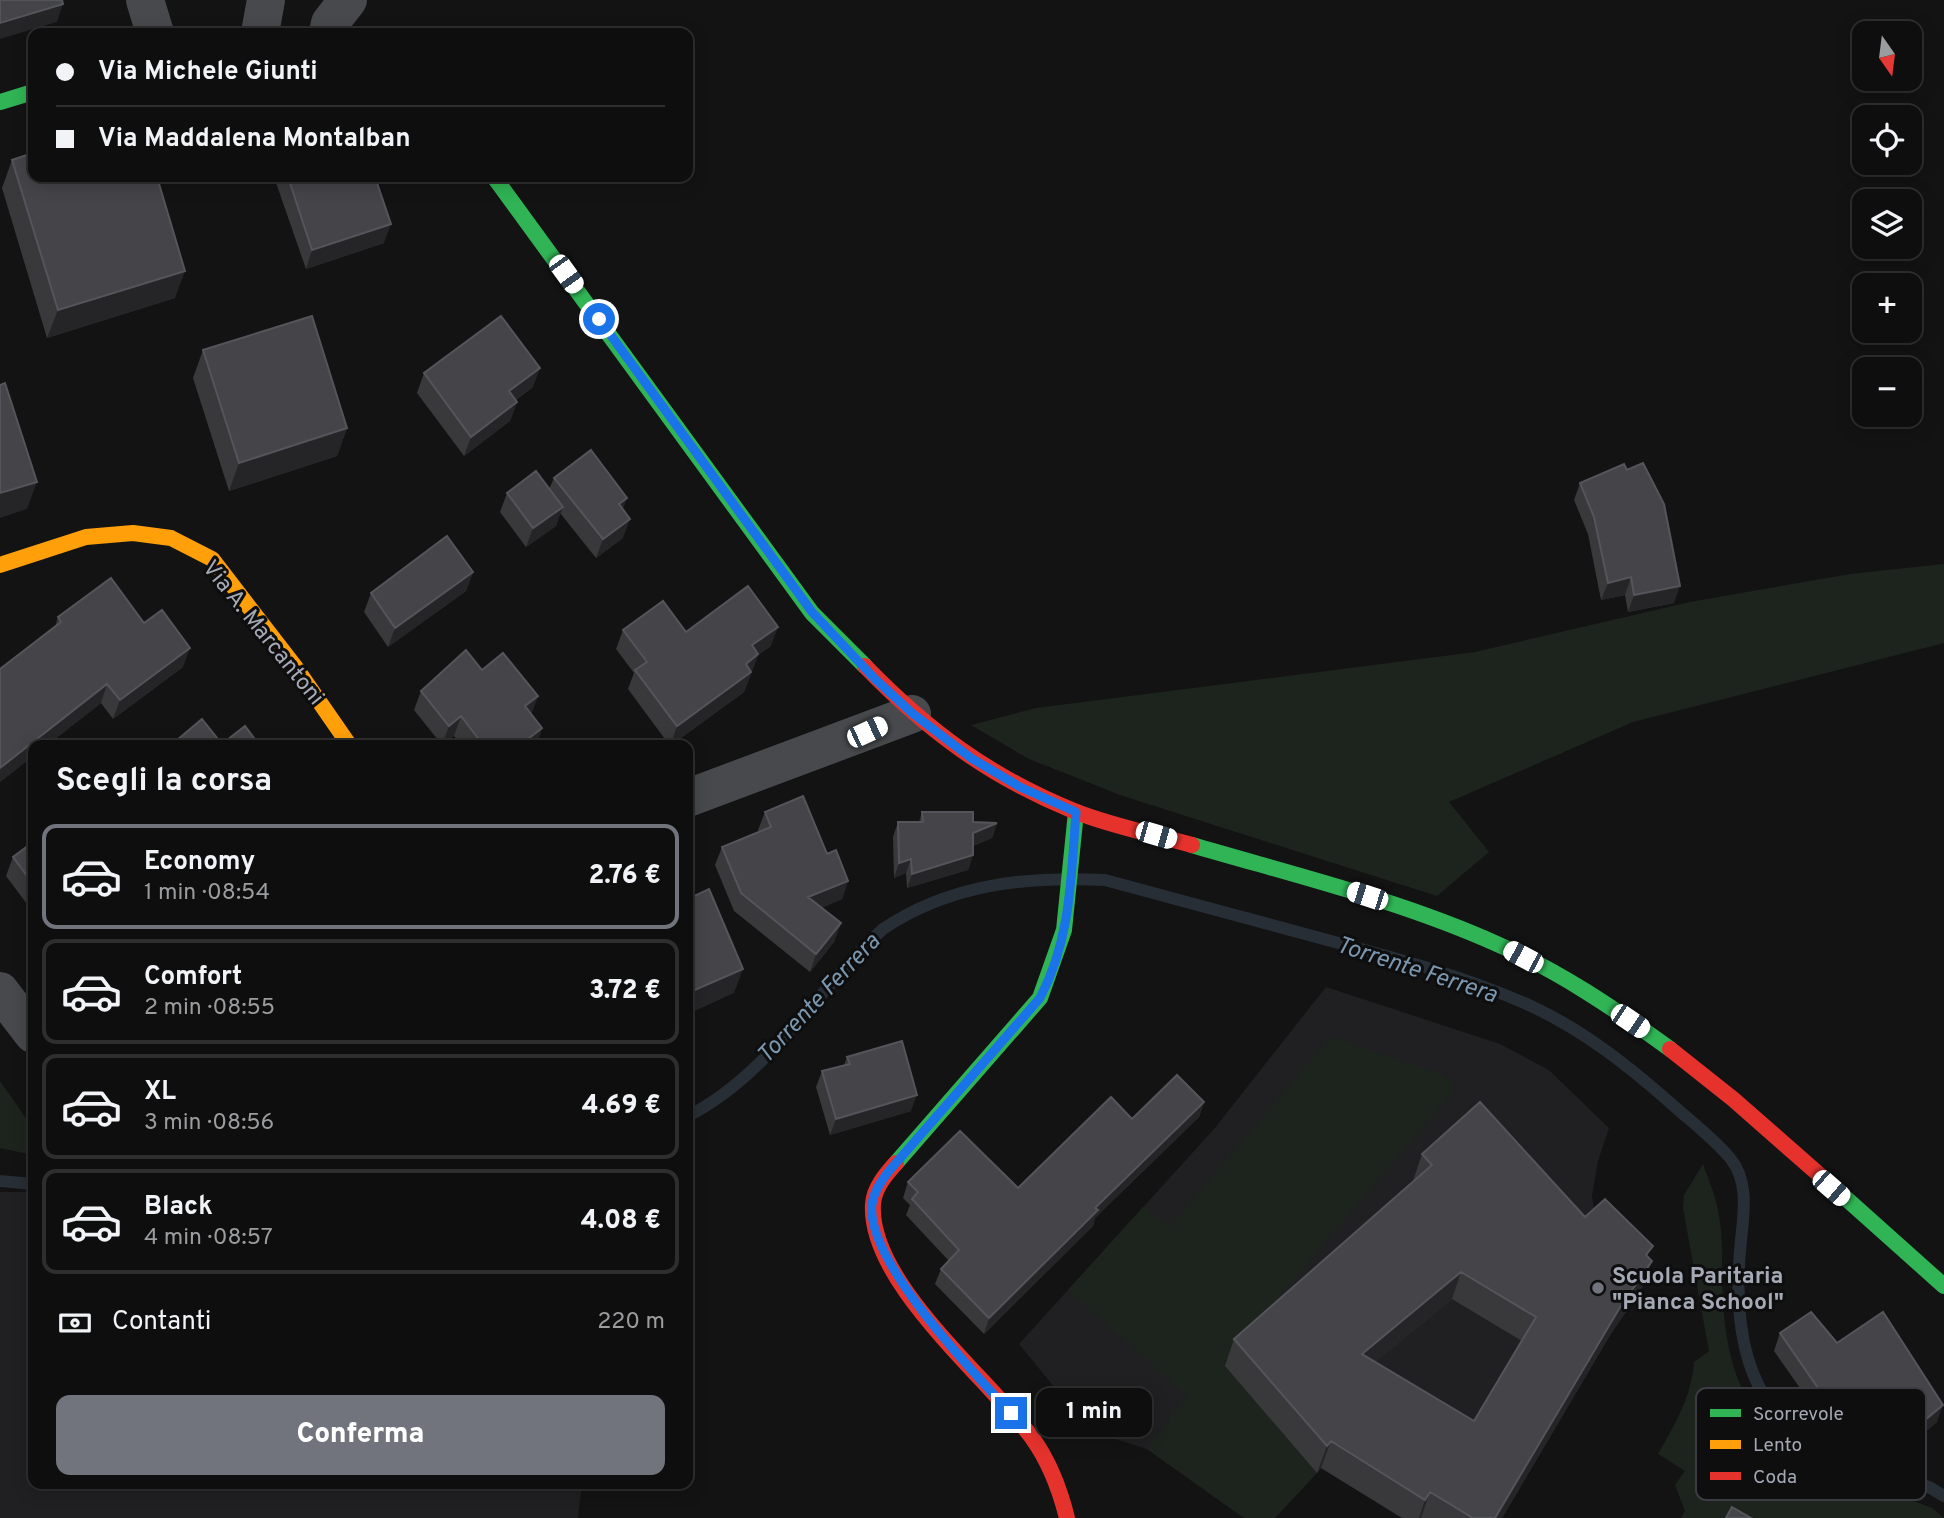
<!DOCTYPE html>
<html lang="it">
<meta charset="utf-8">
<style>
:root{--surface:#0e0e0f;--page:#1c1c1d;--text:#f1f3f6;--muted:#9b9c9e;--line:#2e2e2f;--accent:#71747d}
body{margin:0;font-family:Overpass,sans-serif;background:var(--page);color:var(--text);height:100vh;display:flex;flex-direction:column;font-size:26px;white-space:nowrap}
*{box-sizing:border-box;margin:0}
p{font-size:23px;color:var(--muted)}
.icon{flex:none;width:38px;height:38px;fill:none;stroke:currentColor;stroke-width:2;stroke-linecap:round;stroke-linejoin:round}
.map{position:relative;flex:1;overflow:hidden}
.details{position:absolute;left:28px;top:740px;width:665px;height:749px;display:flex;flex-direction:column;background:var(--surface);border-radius:14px;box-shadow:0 4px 18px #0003,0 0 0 2px var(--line)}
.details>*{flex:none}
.banner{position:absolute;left:28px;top:28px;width:665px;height:154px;border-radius:14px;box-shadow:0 4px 18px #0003,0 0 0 2px var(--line);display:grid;align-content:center;height:154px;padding:0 28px;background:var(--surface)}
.needle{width:46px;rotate:166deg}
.buttons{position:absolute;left:1852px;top:21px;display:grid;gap:14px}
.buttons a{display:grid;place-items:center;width:70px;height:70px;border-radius:14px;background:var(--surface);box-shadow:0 4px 18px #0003,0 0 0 2px var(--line);font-size:35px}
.end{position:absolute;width:32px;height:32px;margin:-16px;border:9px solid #1a73e8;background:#fff;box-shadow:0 0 0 4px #fff}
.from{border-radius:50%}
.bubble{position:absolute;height:49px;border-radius:14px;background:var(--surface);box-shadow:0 4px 18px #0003,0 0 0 2px var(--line);font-size:23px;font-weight:800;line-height:49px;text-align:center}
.car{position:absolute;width:21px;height:42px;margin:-21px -10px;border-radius:9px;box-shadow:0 0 5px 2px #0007;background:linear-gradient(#fff 24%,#345 0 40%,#fff 0 76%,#345 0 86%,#fff 0)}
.banner b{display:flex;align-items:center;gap:24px;height:66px;font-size:26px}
.banner b+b{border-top:2px solid var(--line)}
.banner i{width:18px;height:18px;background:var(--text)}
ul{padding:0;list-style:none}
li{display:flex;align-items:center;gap:21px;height:105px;margin:0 14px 10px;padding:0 14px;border:4px solid var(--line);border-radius:14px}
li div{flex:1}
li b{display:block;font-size:26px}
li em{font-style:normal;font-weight:800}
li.on{border-color:var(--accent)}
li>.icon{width:63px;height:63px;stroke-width:1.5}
h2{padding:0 28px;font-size:32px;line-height:84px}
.pay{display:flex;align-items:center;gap:18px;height:77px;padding:0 28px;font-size:26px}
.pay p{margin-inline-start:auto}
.action{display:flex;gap:14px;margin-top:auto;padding:14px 28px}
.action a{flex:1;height:80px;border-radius:14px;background:var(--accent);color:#fff;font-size:28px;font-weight:800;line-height:80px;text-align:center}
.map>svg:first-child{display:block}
.built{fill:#202022}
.green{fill:#1d241e}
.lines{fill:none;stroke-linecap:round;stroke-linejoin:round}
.stream{stroke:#272e35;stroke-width:12}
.street{stroke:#48494c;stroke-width:38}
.fast{stroke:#30b455;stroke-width:16}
.slow{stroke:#ff9f0a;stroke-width:16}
.jam{stroke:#e5322d;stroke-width:16}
.wall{fill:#39393c;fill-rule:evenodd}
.shaded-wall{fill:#252527}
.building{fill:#454549;stroke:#54555a;stroke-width:2;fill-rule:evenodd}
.route{stroke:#1a73e8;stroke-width:9}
.poi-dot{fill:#71747d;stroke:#0e0e0f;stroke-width:2.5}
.labels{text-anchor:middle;stroke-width:6;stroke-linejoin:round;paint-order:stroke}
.street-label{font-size:23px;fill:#a4a9b5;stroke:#0e0e0f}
.poi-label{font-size:23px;font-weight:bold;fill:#a4a9b5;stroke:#0e0e0f;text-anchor:start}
.water-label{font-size:24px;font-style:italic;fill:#7b97b0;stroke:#0e0e0f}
.key{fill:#0e0e0f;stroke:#3b3c41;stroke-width:2}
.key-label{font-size:19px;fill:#a4a9b5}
</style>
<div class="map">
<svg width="1944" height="1518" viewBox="0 0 1944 1518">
<rect width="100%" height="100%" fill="#131314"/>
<path class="built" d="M 1326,987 L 1500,1044 L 1549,1070 L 1609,1128 L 1598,1161 L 1592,1196 L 1595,1216 L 1631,1223 L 1638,1257 L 1610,1335 L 1502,1518 L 1402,1518 L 1321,1468 L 1275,1518 L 1244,1518 L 1147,1449 L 1090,1431 L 1019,1344 L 1214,1129 Z
M 0,1192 L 33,1192 L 33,1484 L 582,1484 L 578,1518 L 0,1518 Z"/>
<path class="green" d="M 1944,564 L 1944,643 L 1633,722 L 1449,802 L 1489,852 L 1437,896 L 1120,795 L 1029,759 L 971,725 L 1036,708 L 1475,652 L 1690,602 L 1850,574 Z
M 1330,1037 L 1443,1075 L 1451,1082 L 1453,1092 L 1265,1313 L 1273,1322 L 1225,1366 L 1317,1473 L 1275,1518 L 1244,1518 L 1147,1449 L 1187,1396 L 1068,1290 L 1143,1207 L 1169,1228 Z
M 0,1081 L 33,1128 L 33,1155 L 0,1148 Z
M 1703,1164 C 1708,1179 1715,1194 1718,1210 C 1725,1244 1720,1281 1724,1316 C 1738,1454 1821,1465 1932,1508 L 1944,1518 L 1681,1518 L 1685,1511 L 1675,1485 L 1685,1471 L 1658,1454 C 1675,1424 1691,1398 1694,1362 L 1709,1351 L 1683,1208 L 1684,1195 Z"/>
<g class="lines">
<path class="stream" d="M 688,1116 C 768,1076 818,988 883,929 C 950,884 1026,876 1105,880 C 1180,900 1256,921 1331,941 C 1399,959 1467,977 1531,1006 C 1585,1031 1631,1068 1675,1107 C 1693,1123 1714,1139 1730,1158 C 1749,1181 1744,1212 1741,1240 C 1733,1316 1741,1405 1816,1445 C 1851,1463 1892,1474 1929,1487 L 1944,1496
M 0,1181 L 33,1184"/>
<path class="street" d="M 145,0 L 155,33
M 260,33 L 266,0
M 328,33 L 330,23 L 348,0
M 688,798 L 912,714
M 0,991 L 33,1034"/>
<path class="fast" d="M 0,102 L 33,92
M 494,177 L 812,613 L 865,666
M 1192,845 C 1294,875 1399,900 1497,944 C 1559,971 1615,1009 1670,1049
M 896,1163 L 1040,998 L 1064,930 L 1076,812
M 1831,1185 L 1944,1286"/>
<path class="slow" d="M 0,565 L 86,537 L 133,533 L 171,538 L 212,559 L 296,668 L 350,746"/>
<path class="jam" d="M 865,666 C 927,730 990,777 1074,811 C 1111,826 1153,834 1192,845
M 1670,1049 L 1733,1099 L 1831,1185
M 896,1163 C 886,1174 874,1188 873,1204 C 868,1283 990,1379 1033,1439 C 1050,1463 1060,1490 1067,1518"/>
</g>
<path class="wall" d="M 12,160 L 175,298 L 47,338 L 2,188 Z
M 274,177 L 375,177 L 384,243 L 306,269 Z
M 203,350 L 347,428 L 337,456 L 229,491 L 193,378 Z
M 424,373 L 533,387 L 516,400 L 517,402 L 510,421 L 464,456 L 417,393 Z
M 554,478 L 623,509 L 623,538 L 596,558 L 560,513 L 556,526 L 526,547 L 500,512 L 507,493 L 549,489 Z
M 1580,483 L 1674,603 L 1628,612 L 1625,595 L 1601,600 L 1588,534 L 1574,500 Z
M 473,572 L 466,591 L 388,647 L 364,612 L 371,593 Z
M 58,617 L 144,623 L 183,667 L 113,719 L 101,703 L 0,782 L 0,669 L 55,627 Z
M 623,630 L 686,632 L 771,646 L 758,655 L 744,692 L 670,746 L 628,689 L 634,673 L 616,649 Z
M 482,670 L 538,696 L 531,714 L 542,728 L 536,746 L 462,746 L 454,736 L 442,745 L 414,710 L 421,691 Z
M 765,812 L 827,854 L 848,881 L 842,899 L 821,908 L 841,923 L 834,942 L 810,972 L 734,911 L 715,865 L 722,847 L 759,832 L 758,830 Z
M 922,812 L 973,822 L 997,823 L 992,838 L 973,846 L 973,855 L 968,870 L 907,888 L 906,873 L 894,878 L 893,837 L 898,822 L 919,822 Z
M 33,842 L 33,912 L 6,876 L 13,857 Z
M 847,1057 L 911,1111 L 830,1135 L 816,1087 L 822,1071 L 844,1065 Z
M 1204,1102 L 1199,1117 L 1095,1218 L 1093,1226 L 984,1334 L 935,1284 L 941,1269 L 949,1261 L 906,1215 L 910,1205 L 903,1198 L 908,1182 L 1018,1188 L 1132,1119 Z
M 1422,1154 L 1585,1217 L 1648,1257 L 1642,1288 L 1610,1335 L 1502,1518 L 1402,1518 L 1321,1468 L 1317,1473 L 1225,1366 L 1234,1339 L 1413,1181 ZM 1452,1299 L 1522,1341 L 1474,1421 L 1375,1362 Z
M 1780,1333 L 1837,1343 L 1937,1422 L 1901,1452 L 1821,1418 L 1774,1351 Z"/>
<path class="shaded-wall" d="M 63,4 L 57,22 L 0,39 L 0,23 Z
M 391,224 L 384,243 L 306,269 L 312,250 Z
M 185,271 L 175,298 L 47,338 L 58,310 Z
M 540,368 L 533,387 L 502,410 L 509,391 Z
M 517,402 L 510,421 L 464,456 L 471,437 Z
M 347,428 L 337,456 L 229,491 L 239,463 Z
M 37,482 L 27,509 L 0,518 L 0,493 Z
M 627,498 L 620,517 L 619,504 Z
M 563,507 L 556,526 L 526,547 L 533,528 Z
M 630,519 L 623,538 L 596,558 L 603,539 Z
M 473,572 L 466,591 L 388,647 L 395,628 Z
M 1631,577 L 1625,595 L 1601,600 L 1608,583 Z
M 1680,586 L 1674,603 L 1628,612 L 1634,595 Z
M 778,627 L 771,646 L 758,655 L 744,692 L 670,746 L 677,726 L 752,645 Z
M 190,648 L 183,667 L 113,719 L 120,700 Z
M 107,684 L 101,703 L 46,746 L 33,746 L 33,756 L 0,782 L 0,768 Z
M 538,696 L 531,715 L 525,706 Z
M 461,716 L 454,736 L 442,745 L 449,726 Z
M 542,728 L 536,746 L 519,746 Z
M 997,823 L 992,838 L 968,848 L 973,833 Z
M 973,855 L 968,870 L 907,888 L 912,874 Z
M 911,859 L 906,873 L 894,878 L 899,863 Z
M 848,881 L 842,899 L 802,916 L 808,897 Z
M 841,923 L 834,942 L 810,972 L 816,954 Z
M 743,969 L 734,993 L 688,1014 L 688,993 Z
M 917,1095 L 911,1111 L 830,1135 L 836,1119 Z
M 1204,1102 L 1199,1117 L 1095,1218 L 1093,1226 L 984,1334 L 989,1318 L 1095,1208 Z
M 1652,1261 L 1642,1288 L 1610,1335 L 1502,1518 L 1495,1518 L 1619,1309 Z
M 1461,1272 L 1452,1299 L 1352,1381 L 1362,1354 Z
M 1943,1405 L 1937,1422 L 1901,1452 L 1907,1435 Z
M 1331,1441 L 1321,1468 L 1317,1473 L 1327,1446 Z
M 1430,1492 L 1421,1518 L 1419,1518 L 1425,1500 Z"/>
<path class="building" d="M 0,0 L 62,0 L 63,4 L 0,23 Z
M 33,153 L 33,177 L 157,177 L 185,271 L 58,310 L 12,160 Z
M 288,177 L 375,177 L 391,224 L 312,250 Z
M 312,316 L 347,428 L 239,463 L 203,350 Z
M 501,316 L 540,368 L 509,391 L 517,402 L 471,437 L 424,373 Z
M 5,383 L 37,482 L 0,493 L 0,385 Z
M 591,450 L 627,498 L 619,504 L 630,519 L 603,539 L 554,478 Z
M 1643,463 L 1664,504 L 1680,586 L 1634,595 L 1631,577 L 1608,583 L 1594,517 L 1580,483 L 1624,464 L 1627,470 Z
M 536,471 L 563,507 L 533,528 L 507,493 Z
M 447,536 L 473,572 L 395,628 L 371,593 Z
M 111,578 L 144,623 L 162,610 L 190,648 L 120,700 L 107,684 L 0,768 L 0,669 L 61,622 L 58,617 Z
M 748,586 L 778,627 L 752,645 L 758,654 L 746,664 L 751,672 L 677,726 L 635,670 L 647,662 L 623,630 L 663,601 L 686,632 Z
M 466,650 L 482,670 L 503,653 L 538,696 L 525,706 L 542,728 L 519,746 L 484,746 L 461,716 L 449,726 L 421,691 Z
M 202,719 L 222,744 L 245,726 L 260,746 L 170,746 Z
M 803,796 L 827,854 L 836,850 L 848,881 L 808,897 L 841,923 L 816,954 L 741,893 L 722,847 L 771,827 L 765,812 Z
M 922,812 L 973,812 L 973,822 L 997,823 L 973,833 L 973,855 L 912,874 L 911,859 L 899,863 L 898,822 L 923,822 Z
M 33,842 L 33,884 L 13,857 Z
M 709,889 L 743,969 L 688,993 L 688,899 Z
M 902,1041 L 917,1095 L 836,1119 L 822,1071 L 850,1064 L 847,1057 Z
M 1177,1075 L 1204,1102 L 1095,1208 L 1098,1210 L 989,1318 L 941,1269 L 959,1250 L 912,1199 L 918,1192 L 908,1182 L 960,1131 L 1018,1188 L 1111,1097 L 1132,1119 Z
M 1480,1102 L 1585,1217 L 1605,1199 L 1653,1246 L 1646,1255 L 1652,1261 L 1619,1309 L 1495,1518 L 1473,1518 L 1430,1492 L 1425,1500 L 1331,1441 L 1327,1446 L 1234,1339 L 1432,1165 L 1422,1154 ZM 1461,1272 L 1536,1317 L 1474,1421 L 1362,1354 Z
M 1811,1312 L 1837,1343 L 1883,1312 L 1943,1405 L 1907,1435 L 1827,1401 L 1780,1333 Z
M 1732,1507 L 1751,1518 L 1726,1518 Z"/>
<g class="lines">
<path class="route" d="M 599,319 L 812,612 L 875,679 L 912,713 L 971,758 L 1020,787 L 1076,812 C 1071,877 1071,939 1040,998 L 889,1171 C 881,1181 874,1191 872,1204 C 865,1260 974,1373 1011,1413"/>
</g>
<circle class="poi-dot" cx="1598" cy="1288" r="7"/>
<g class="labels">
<g class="street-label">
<text transform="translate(264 632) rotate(51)" y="8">Via A. Marcantoni</text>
</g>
<g class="poi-label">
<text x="1612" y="1283">Scuola Paritaria<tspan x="1612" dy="26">"Pianca School"</tspan></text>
</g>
<g class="water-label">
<text transform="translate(1417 969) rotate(18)" y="8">Torrente Ferrera</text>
<text transform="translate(818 998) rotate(-47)" y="8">Torrente Ferrera</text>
</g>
</g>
<rect x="1696" y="1388" width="230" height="112" rx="10" class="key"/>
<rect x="1710" y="1409" width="31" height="8" fill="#30b455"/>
<rect x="1710" y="1440" width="31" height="9" fill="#ff9f0a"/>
<rect x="1710" y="1472" width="31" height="8" fill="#e5322d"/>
<g class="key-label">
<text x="1753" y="1420">Scorrevole</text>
<text x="1753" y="1451">Lento</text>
<text x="1753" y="1483">Coda</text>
</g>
</svg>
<div class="buttons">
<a><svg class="needle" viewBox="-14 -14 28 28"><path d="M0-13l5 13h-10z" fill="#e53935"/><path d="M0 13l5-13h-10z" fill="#9b9c9e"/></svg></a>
<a><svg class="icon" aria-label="locate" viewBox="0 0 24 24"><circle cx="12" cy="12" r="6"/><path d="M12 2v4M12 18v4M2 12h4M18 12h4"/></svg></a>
<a><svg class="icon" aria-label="layers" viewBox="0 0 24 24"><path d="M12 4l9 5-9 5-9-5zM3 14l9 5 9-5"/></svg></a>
<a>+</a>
<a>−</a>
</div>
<i class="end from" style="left:599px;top:319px"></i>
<i class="end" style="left:1011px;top:1413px"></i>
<div class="bubble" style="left:1036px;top:1388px;width:116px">1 min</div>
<i class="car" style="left:566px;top:274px;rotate:144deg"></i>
<i class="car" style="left:867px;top:732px;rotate:65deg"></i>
<i class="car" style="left:1156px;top:835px;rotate:106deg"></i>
<i class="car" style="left:1367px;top:896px;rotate:288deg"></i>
<i class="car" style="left:1523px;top:957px;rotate:298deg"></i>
<i class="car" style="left:1630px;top:1021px;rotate:124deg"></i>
<i class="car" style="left:1831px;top:1188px;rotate:131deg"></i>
<div class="banner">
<b><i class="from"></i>Via Michele Giunti</b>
<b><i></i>Via Maddalena Montalban</b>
</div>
<section class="details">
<h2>Scegli la corsa</h2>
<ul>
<li class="on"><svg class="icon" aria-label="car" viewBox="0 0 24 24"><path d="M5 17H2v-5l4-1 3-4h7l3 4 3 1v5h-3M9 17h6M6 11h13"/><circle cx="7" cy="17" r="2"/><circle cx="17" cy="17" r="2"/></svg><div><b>Economy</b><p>1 min · 08:54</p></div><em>2.76 €</em></li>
<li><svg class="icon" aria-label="car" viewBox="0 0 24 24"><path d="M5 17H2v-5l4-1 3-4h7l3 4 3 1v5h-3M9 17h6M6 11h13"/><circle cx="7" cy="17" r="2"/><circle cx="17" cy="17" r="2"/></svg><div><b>Comfort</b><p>2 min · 08:55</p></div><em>3.72 €</em></li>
<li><svg class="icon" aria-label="car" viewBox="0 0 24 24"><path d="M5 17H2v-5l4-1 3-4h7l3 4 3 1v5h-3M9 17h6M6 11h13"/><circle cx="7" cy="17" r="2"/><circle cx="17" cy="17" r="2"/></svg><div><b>XL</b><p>3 min · 08:56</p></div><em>4.69 €</em></li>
<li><svg class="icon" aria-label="car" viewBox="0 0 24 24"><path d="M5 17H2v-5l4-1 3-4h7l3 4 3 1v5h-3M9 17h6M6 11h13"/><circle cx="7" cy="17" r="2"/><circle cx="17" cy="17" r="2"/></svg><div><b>Black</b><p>4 min · 08:57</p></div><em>4.08 €</em></li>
</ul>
<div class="pay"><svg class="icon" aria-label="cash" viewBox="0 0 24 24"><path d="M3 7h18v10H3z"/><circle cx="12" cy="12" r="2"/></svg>Contanti<p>220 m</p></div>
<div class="action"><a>Conferma</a></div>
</section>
</div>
